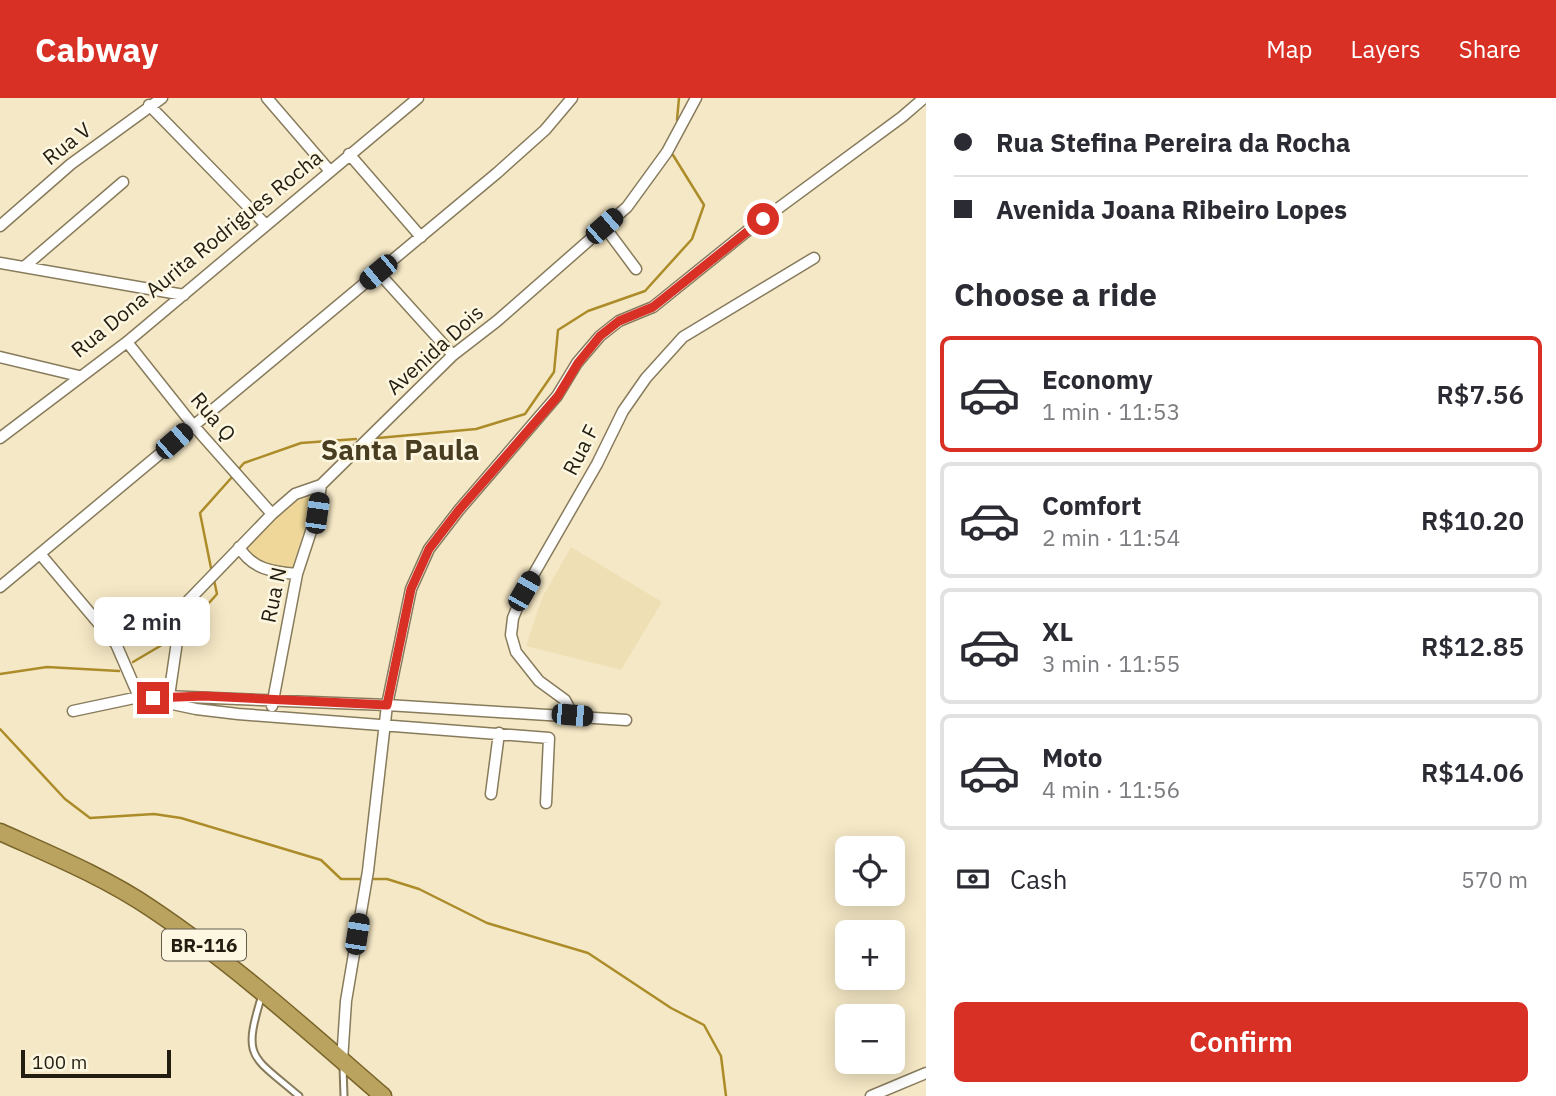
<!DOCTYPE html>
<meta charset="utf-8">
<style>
:root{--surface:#fff;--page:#f2f2f3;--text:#2b2b33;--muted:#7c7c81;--line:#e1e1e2;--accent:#d93025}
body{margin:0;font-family:"IBM Plex Sans",sans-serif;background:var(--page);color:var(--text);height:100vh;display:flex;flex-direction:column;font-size:26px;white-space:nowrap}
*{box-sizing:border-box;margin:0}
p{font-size:23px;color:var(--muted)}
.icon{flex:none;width:38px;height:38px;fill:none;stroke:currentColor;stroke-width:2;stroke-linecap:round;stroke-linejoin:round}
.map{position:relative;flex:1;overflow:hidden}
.sheet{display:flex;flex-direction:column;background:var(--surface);width:630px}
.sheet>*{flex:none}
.guide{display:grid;align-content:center;height:154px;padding:0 28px;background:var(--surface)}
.controls{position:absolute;left:835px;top:738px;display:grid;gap:14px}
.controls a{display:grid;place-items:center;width:70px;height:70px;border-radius:10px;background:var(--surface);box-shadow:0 4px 18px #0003;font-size:35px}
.scale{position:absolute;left:21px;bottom:18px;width:150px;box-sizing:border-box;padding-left:7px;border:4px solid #221d10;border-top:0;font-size:19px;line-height:24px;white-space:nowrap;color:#221d10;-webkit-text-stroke:5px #fdf6e1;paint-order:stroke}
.end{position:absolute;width:32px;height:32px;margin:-16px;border:9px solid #d93025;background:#fff;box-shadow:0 0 0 4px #fff}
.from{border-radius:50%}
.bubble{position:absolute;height:49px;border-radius:10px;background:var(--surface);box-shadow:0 4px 18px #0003;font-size:23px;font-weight:600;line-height:49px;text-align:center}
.car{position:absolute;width:21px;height:42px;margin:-21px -10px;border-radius:9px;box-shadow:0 0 5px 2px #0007;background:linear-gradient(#222 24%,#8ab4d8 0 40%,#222 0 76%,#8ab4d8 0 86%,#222 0)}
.guide b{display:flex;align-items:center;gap:24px;height:66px;font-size:26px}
.guide b+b{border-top:2px solid var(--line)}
.guide i{width:18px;height:18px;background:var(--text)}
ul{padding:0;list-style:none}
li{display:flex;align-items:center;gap:21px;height:116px;margin:0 14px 10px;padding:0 14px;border:4px solid var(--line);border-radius:10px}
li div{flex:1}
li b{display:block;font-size:26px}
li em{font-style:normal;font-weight:600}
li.current{border-color:var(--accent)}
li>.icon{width:63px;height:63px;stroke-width:1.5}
h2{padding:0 28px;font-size:32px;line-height:84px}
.pay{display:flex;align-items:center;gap:18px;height:77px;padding:0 28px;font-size:26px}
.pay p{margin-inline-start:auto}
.action{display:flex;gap:14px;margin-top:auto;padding:14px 28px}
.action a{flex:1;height:80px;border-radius:10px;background:var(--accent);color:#fff;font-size:28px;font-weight:600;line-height:80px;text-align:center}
header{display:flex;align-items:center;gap:42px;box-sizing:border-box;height:98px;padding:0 35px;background:var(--accent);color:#fff}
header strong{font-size:33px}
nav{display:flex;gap:38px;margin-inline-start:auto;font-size:24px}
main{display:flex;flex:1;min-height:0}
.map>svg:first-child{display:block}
.built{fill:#efdfb5}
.green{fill:#eed798}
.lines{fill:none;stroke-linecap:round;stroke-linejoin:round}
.stream{stroke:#ac8c29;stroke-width:2.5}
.service-casing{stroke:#877b5c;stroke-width:9}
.minor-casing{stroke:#877b5c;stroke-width:13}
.trunk-casing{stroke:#796429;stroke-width:19}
.service{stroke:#fff;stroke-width:5}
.minor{stroke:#fff;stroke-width:10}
.trunk{stroke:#baa25f;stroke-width:16}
.route{stroke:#d93025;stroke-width:9}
.labels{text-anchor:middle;stroke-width:5;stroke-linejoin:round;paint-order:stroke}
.shield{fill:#fdf6e1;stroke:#645e4f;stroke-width:2}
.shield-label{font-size:19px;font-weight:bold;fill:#221d10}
.street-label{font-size:21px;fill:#221d10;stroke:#fdf6e1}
.district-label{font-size:28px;font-weight:bold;fill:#483d20;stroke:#fdf6e1}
</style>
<header>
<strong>Cabway</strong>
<nav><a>Map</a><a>Layers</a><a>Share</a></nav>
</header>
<main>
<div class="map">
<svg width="926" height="998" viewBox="0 0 926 998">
<rect width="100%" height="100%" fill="#f5e8c6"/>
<path class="built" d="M 571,449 L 662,504 L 621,572 L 526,548 L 542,500 Z"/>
<path class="green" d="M 307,399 L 312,399 L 313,405 L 292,470 L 278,470 L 253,463 L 244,448 L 295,404 Z"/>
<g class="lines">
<path class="stream" d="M 677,22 L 679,0
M 378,340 L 476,331 L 525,316 L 554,274 L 558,232 L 588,213 L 645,193 L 692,141 L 704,107 L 673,57
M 237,373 L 244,365 L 301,345 L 356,341
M 211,470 L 200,415 L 233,378
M 183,534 L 217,496 L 214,482
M 133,564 L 172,541
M 0,576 L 47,569 L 119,573
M 0,631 L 65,701 L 90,720 L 154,716 L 181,720 L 321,762 L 341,781 L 364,781
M 371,781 L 387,781 L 419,791 L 487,825 L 588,855 L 671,910 L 704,927 L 721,958 L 726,998"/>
<g class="service-casing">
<path id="service" d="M 262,897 C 242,961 251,957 299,998
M 343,969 L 344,998"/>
</g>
<g class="minor-casing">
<path id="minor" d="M 267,0 L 329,72
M 149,7 L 265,126
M 349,56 L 421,139
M 0,128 L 71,66 L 162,0
M 604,128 L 636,171
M 0,165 L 184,197
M 24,169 L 123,84
M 378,174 L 453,257
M 127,244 L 193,327 L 272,416
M 0,259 L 79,278
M 0,340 L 127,244 L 418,0
M 239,449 C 252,471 272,474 297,476
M 41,457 L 116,546 L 139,599
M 0,489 L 497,75 L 545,32 L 572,0
M 164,598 L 387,607 L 626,622
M 168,605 L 181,516 L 187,504 L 272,416 L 295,396 L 321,387 L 453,257 L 497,223 L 627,109 L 667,54 L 696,0
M 272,608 L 297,476 L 317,415 L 321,387
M 73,613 L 139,599 L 196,611 L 238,616 L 549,640 L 546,705
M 573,617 L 565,602 L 539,583 L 516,554 L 511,537 L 513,520 L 524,493 L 597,366 L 623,313 L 646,280 L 683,239 L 814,160
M 491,696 L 499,635
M 342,963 L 346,903 L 368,773 L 387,607 L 411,491 L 429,451 L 459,412 L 557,298 L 577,265 L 600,238 L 619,223 L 653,209 L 746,134 L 902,19 L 924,0
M 871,998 L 926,975"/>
</g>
<g class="trunk-casing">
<path id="trunk" d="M 0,734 C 51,757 105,779 152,811 C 234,866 308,933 383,998"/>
</g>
<use href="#service" class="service"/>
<use href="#minor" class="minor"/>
<use href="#trunk" class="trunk"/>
</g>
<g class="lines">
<path class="route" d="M 153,600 L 204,598 L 387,607 L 411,491 L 429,451 L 459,412 L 558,298 L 578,265 L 600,238 L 619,223 L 653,209 L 763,121"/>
</g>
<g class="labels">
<rect class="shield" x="162" y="831.5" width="84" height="31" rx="5"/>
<g class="shield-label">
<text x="204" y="854">BR-116</text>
</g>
<g class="street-label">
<text transform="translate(67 46) rotate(-38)" y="7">Rua V</text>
<text transform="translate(197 156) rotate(-39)" y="7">Rua Dona Aurita Rodrigues Rocha</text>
<text transform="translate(435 252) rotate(-42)" y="7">Avenida Dois</text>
<text transform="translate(213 319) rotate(50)" y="7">Rua Q</text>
<text transform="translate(581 352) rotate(-63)" y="7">Rua F</text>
<text transform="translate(274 497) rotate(-78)" y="7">Rua N</text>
</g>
<g class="district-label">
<text x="400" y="362">Santa Paula</text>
</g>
</g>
</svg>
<div class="controls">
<a><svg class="icon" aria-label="locate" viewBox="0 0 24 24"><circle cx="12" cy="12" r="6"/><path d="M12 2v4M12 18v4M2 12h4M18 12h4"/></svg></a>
<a>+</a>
<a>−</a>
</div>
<div class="scale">100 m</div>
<i class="end from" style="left:763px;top:121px"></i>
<i class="end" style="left:153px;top:600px"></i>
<div class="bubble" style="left:94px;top:499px;width:116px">2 min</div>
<i class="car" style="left:604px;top:128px;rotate:49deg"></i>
<i class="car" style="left:378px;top:174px;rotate:230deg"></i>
<i class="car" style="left:174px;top:343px;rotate:49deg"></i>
<i class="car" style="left:317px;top:415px;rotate:8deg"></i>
<i class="car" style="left:524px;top:493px;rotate:30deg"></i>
<i class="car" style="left:572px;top:617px;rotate:95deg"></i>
<i class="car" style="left:357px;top:836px;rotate:9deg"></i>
</div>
<section class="sheet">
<div class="guide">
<b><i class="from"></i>Rua Stefina Pereira da Rocha</b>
<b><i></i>Avenida Joana Ribeiro Lopes</b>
</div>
<h2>Choose a ride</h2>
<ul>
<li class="current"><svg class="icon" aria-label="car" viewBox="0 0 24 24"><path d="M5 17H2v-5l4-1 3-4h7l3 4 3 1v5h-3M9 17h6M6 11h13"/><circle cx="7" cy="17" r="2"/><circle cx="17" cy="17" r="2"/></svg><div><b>Economy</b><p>1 min · 11:53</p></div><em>R$7.56</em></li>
<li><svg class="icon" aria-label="car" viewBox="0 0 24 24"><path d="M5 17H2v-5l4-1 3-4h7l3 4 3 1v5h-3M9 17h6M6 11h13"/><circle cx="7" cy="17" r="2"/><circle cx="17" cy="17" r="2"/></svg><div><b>Comfort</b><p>2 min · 11:54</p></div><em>R$10.20</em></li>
<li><svg class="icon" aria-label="car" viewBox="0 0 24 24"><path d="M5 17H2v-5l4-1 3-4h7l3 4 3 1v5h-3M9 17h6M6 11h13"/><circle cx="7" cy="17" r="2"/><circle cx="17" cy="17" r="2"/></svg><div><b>XL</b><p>3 min · 11:55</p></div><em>R$12.85</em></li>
<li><svg class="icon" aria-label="car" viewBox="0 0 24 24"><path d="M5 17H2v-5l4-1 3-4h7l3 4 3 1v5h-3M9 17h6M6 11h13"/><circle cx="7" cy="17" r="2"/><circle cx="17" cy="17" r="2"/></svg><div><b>Moto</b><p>4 min · 11:56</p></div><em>R$14.06</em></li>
</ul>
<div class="pay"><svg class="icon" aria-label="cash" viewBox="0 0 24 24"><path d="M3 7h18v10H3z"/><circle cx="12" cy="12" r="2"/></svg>Cash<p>570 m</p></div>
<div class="action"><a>Confirm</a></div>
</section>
</main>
